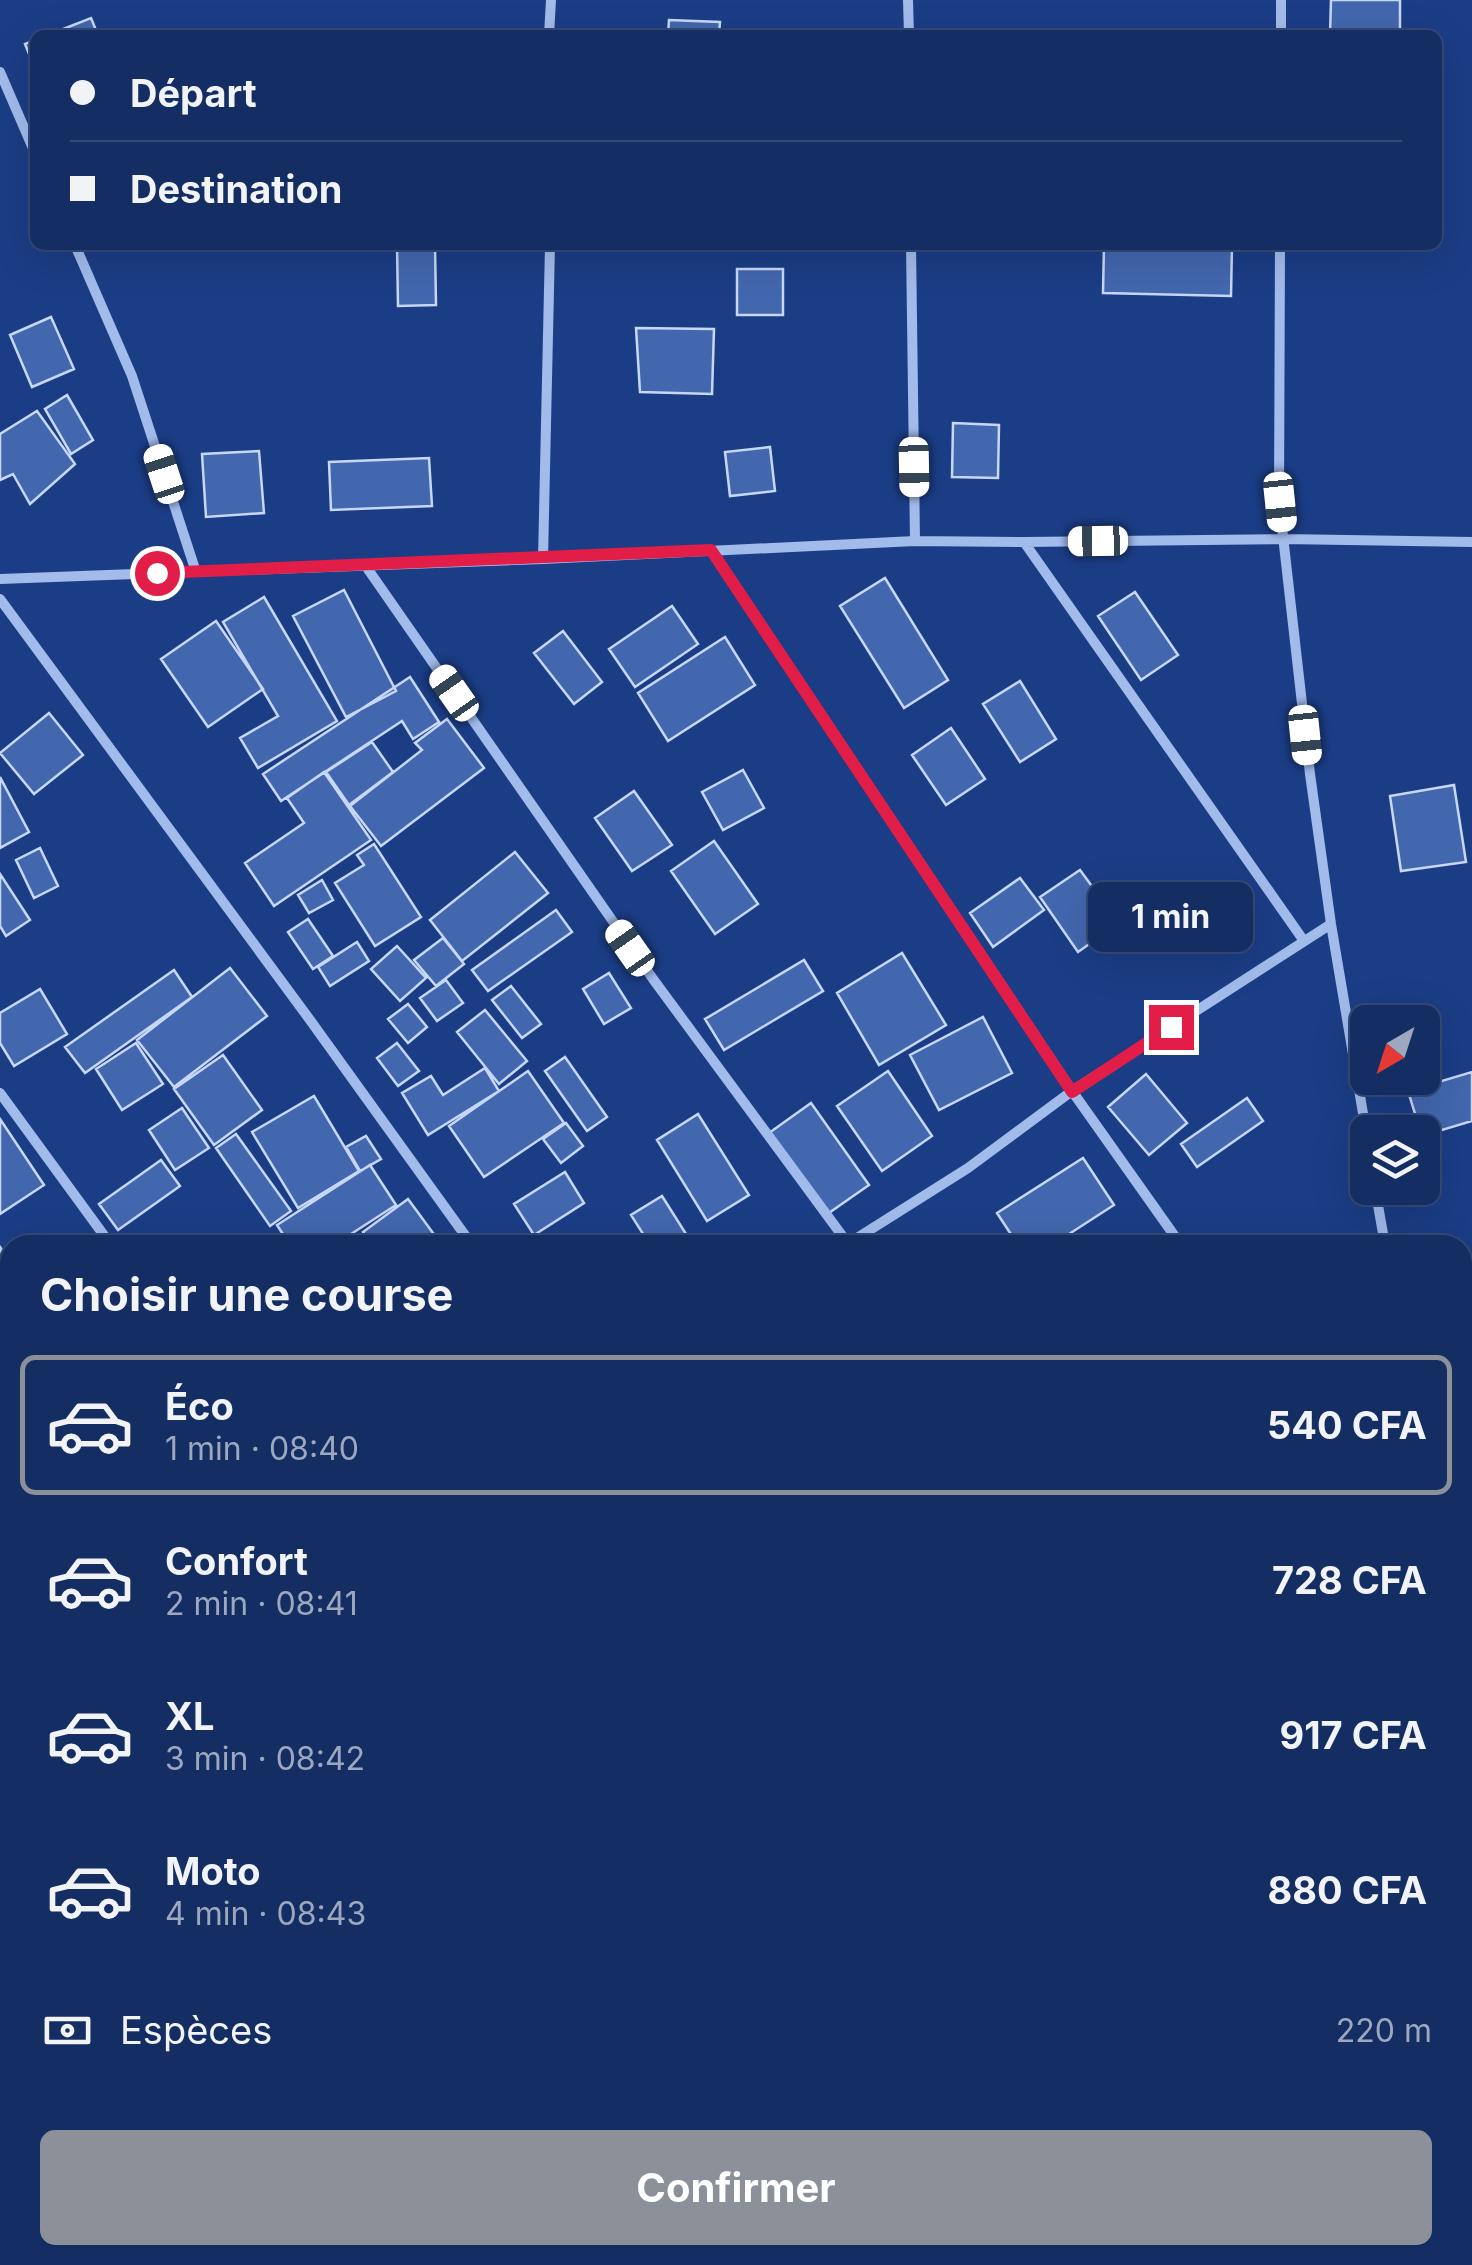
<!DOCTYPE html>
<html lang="fr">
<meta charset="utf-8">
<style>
:root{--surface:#142e64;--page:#1d366a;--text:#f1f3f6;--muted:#9da8bf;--line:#334a78;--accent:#8c9099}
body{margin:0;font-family:Inter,sans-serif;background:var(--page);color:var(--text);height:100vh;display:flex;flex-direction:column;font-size:38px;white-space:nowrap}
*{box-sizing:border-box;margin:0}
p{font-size:32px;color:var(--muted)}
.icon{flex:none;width:55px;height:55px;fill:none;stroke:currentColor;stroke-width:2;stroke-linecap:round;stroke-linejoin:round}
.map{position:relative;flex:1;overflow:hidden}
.drawer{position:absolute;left:0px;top:1235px;width:1472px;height:1030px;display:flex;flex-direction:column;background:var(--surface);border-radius:30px 30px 0 0;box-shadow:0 10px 40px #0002,0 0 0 2px var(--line)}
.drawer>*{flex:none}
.top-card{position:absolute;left:30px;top:30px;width:1412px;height:220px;border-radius:15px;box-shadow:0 10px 40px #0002,0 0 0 2px var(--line);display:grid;align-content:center;height:220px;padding:0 40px;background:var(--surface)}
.needle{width:65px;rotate:219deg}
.tools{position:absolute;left:1350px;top:1005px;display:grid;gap:20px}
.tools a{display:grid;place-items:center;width:90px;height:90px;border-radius:15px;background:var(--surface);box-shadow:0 10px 40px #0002,0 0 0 2px var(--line);font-size:50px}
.end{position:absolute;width:45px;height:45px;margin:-22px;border:12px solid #e11d48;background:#fff;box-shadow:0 0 0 5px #fff}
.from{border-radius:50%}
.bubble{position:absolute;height:70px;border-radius:15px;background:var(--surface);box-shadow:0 10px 40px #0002,0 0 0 2px var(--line);font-size:32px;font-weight:700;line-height:70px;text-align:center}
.car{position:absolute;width:30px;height:60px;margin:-30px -15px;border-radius:12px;box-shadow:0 0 8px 2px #0007;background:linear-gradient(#fff 24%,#345 0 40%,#fff 0 76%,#345 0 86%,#fff 0)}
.top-card b{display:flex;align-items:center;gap:35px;height:95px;font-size:38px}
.top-card b+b{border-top:2px solid var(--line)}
.top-card i{width:25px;height:25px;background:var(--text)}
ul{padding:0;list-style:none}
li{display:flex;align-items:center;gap:30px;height:140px;margin:0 20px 15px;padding:0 20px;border:5px solid transparent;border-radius:15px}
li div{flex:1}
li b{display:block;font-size:38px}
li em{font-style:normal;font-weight:700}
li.on{border-color:var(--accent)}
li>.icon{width:90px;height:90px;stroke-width:1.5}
h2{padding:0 40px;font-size:45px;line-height:120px}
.pay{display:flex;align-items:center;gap:25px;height:110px;padding:0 40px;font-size:38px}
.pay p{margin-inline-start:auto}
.button{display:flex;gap:20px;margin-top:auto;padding:20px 40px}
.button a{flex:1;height:115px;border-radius:15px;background:var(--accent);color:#fff;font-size:40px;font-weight:700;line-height:115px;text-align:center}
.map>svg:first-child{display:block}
.building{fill:#4367ae;stroke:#c6d7f8;stroke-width:2.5}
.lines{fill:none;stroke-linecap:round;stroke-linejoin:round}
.minor{stroke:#a1bbeb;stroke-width:10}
.route{stroke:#e11d48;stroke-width:12}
</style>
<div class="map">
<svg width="1472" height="2265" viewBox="0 0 1472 2265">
<rect width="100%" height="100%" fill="#1b3d85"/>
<path class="building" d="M 1331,0 L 1400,0 L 1400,35 L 1330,35 Z
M 91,18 L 98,35 L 48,35 Z
M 669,20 L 720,22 L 719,35 L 668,35 Z
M 35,40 L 35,69 L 25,44 Z
M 397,245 L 435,245 L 436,305 L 398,306 Z
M 1104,245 L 1232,245 L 1231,296 L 1103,293 Z
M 737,269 L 783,269 L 783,315 L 737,315 Z
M 51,317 L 74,369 L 32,387 L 10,335 Z
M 636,328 L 714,329 L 712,394 L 640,392 Z
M 67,395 L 93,440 L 71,454 L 45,409 Z
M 37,411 L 75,464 L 30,504 L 13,474 L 0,480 L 0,434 Z
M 953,423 L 999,425 L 998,478 L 952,477 Z
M 770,447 L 775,491 L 730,496 L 725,452 Z
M 259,451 L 264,513 L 206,517 L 202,454 Z
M 429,458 L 432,506 L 331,510 L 329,462 Z
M 885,578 L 948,680 L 904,708 L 840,606 Z
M 344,590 L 396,691 L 346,717 L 293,616 Z
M 1135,592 L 1178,655 L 1141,680 L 1098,616 Z
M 264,597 L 337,721 L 258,768 L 240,738 L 278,716 L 223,622 Z
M 672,606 L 698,644 L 635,687 L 609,649 Z
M 216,621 L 263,689 L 208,727 L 161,659 Z
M 563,631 L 602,682 L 574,704 L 534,653 Z
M 725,637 L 755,685 L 668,741 L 638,693 Z
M 410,677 L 439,722 L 413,739 L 402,721 L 281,801 L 263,774 Z
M 1020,681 L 1056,739 L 1020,762 L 983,704 Z
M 49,713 L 83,755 L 34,794 L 0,753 Z
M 447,719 L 484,768 L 381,846 L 350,806 L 422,750 L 415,743 Z
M 951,728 L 985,779 L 946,805 L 912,755 Z
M 372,742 L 393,772 L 349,805 L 326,772 Z
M 743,770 L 764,808 L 723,830 L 702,792 Z
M 324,772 L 371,840 L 274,906 L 245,863 L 304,823 L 287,798 Z
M 0,777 L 29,832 L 0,848 Z
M 1454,785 L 1466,862 L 1401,871 L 1390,796 Z
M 634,791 L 672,845 L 632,871 L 595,818 Z
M 714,841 L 758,904 L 715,934 L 671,871 Z
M 374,844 L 421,917 L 375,946 L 335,883 L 364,865 L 357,855 Z
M 40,848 L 58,886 L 34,898 L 16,860 Z
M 515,852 L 548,893 L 462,961 L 430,920 Z
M 1080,870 L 1119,923 L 1078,952 L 1040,897 Z
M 0,874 L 30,920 L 6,936 L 0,926 Z
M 1020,878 L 1044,910 L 993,947 L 970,913 Z
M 322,880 L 333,900 L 309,913 L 298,895 Z
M 556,910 L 572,932 L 488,991 L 472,970 Z
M 308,919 L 333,956 L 313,969 L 288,932 Z
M 443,938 L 464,964 L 436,986 L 414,960 Z
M 357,942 L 369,961 L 330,986 L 318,967 Z
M 397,946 L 426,978 L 400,1001 L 371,969 Z
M 902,953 L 946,1025 L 879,1065 L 837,993 Z
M 804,960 L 823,991 L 724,1050 L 705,1019 Z
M 230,968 L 267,1016 L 174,1087 L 137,1040 Z
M 174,970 L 192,997 L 85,1073 L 65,1047 Z
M 609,973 L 631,1008 L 604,1024 L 583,989 Z
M 446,980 L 463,1003 L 437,1021 L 420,998 Z
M 511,986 L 541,1024 L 522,1038 L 492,1000 Z
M 40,989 L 67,1034 L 14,1066 L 0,1043 L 0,1013 Z
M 408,1004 L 427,1027 L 408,1043 L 388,1019 Z
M 485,1010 L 527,1061 L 499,1084 L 457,1032 Z
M 983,1017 L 1012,1073 L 939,1110 L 910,1055 Z
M 136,1043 L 163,1084 L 122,1110 L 96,1069 Z
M 397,1043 L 419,1071 L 398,1086 L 377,1058 Z
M 223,1055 L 262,1110 L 214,1145 L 174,1089 Z
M 565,1057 L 607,1117 L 587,1131 L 545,1071 Z
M 485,1068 L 499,1091 L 428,1135 L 402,1093 L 431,1076 L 443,1095 Z
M 528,1071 L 564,1123 L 484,1177 L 449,1126 Z
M 888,1071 L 932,1136 L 882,1171 L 837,1106 Z
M 1472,1072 L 1472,1121 L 1422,1136 L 1408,1091 Z
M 1146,1074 L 1187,1123 L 1149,1155 L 1108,1107 Z
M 314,1096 L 359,1171 L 298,1208 L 252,1132 Z
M 1247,1098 L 1263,1121 L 1197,1167 L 1181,1144 Z
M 811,1103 L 869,1185 L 826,1215 L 769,1133 Z
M 182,1108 L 209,1148 L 175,1170 L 149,1130 Z
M 698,1114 L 749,1195 L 707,1221 L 657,1140 Z
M 0,1119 L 44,1185 L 0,1214 Z
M 566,1123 L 583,1146 L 561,1163 L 543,1139 Z
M 236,1134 L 291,1211 L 270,1226 L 216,1148 Z
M 366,1136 L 381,1159 L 360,1171 L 346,1147 Z
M 1083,1158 L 1114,1205 L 1052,1245 L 1018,1245 L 997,1213 Z
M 161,1160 L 180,1186 L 118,1230 L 99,1204 Z
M 370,1165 L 396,1205 L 334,1245 L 290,1245 L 277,1225 Z
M 565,1172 L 584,1203 L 534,1235 L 514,1204 Z
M 662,1196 L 693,1245 L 650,1245 L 631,1215 Z
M 408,1199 L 433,1233 L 417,1245 L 372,1245 L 363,1232 Z
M 0,1247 L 10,1262 L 10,1282 L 0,1288 Z
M 10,1291 L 10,1347 L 0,1332 L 0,1297 Z
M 1472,1353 L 1472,1406 L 1462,1372 L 1462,1356 Z
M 0,1602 L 10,1616 L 10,1639 L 0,1646 Z
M 4,1657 L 10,1666 L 10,1699 L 0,1706 L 0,1659 Z
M 10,1810 L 10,1838 L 9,1838 L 0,1814 Z
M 0,1840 L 10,1856 L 0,1863 Z
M 10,1900 L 10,1966 L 0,1972 L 0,1906 Z
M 69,2255 L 103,2255 L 109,2265 L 52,2265 Z
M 199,2255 L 300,2255 L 301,2256 L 288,2265 L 200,2265 L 195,2258 Z
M 369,2255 L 453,2255 L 456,2260 L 449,2265 L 354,2265 Z
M 693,2255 L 794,2255 L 778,2265 L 679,2265 Z
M 902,2255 L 972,2255 L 979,2265 L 909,2265 Z
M 1040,2255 L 1081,2255 L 1088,2265 L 1025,2265 Z"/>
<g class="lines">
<path class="minor" d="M 908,0 L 909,35
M 549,35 L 551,0
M 1281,35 L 1281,0
M 0,72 L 35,153
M 75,245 L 132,376 L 196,572
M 911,245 L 915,541
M 1280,245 L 1279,501 L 1310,774 L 1331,924 L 1368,1143
M 1024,542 L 1304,941
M 711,550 L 1072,1091 L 1181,1245
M 543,559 L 550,245
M 365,565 L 653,979 L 849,1245
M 0,579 L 543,559 L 915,541 L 1024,542 L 1283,539 L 1472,542
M 0,599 L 310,1020 L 472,1245
M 0,1093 L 111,1245
M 1375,1188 L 1385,1245
M 846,1245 L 968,1168 L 1072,1091 L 1331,924
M 0,1573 L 10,1587
M 1462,1719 L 1472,1791
M 0,1765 L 10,1759
M 0,2074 L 10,2089
M 1462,2130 L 1472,2143
M 1462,2181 L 1472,2176
M 125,2255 L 132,2265
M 481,2255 L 488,2265
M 842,2255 L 849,2265
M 1194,2255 L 1201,2265
M 1308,2265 L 1326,2255"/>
</g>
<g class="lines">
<path class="route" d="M 157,573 L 711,550 L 1072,1092 L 1171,1027"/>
</g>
</svg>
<div class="tools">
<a><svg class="needle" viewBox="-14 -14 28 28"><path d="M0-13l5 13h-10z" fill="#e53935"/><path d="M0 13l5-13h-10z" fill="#9da8bf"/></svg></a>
<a><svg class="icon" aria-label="layers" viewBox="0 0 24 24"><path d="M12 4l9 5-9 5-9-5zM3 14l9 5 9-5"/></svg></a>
</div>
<i class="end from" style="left:157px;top:573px"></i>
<i class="end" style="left:1171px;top:1027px"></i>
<div class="bubble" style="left:1088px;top:882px;width:165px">1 min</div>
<i class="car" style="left:914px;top:467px;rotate:179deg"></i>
<i class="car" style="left:164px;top:474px;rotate:342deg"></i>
<i class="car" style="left:1280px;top:502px;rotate:174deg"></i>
<i class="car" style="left:1098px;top:541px;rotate:269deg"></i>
<i class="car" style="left:454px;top:693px;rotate:325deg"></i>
<i class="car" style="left:1305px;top:735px;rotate:174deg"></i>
<i class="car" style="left:630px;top:948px;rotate:325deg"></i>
<div class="top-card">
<b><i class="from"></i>Départ</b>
<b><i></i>Destination</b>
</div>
<section class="drawer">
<h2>Choisir une course</h2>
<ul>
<li class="on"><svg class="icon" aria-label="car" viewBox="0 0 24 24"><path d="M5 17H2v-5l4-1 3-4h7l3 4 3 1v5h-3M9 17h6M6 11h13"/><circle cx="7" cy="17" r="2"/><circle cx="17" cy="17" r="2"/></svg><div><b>Éco</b><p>1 min · 08:40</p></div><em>540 CFA</em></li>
<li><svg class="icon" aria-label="car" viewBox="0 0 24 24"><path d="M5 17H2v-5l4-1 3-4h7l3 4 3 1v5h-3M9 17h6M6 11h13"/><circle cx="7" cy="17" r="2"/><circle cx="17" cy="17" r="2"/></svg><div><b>Confort</b><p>2 min · 08:41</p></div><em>728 CFA</em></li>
<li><svg class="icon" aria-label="car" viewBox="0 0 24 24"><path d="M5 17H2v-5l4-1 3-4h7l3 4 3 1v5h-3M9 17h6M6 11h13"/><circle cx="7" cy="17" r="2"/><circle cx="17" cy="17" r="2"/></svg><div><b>XL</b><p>3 min · 08:42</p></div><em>917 CFA</em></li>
<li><svg class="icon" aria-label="car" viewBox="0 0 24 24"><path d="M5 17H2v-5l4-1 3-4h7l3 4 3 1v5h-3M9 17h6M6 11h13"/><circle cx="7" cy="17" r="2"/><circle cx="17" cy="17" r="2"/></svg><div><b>Moto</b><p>4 min · 08:43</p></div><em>880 CFA</em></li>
</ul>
<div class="pay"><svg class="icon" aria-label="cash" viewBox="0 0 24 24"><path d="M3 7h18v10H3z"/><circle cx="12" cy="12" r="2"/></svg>Espèces<p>220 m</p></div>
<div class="button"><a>Confirmer</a></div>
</section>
</div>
